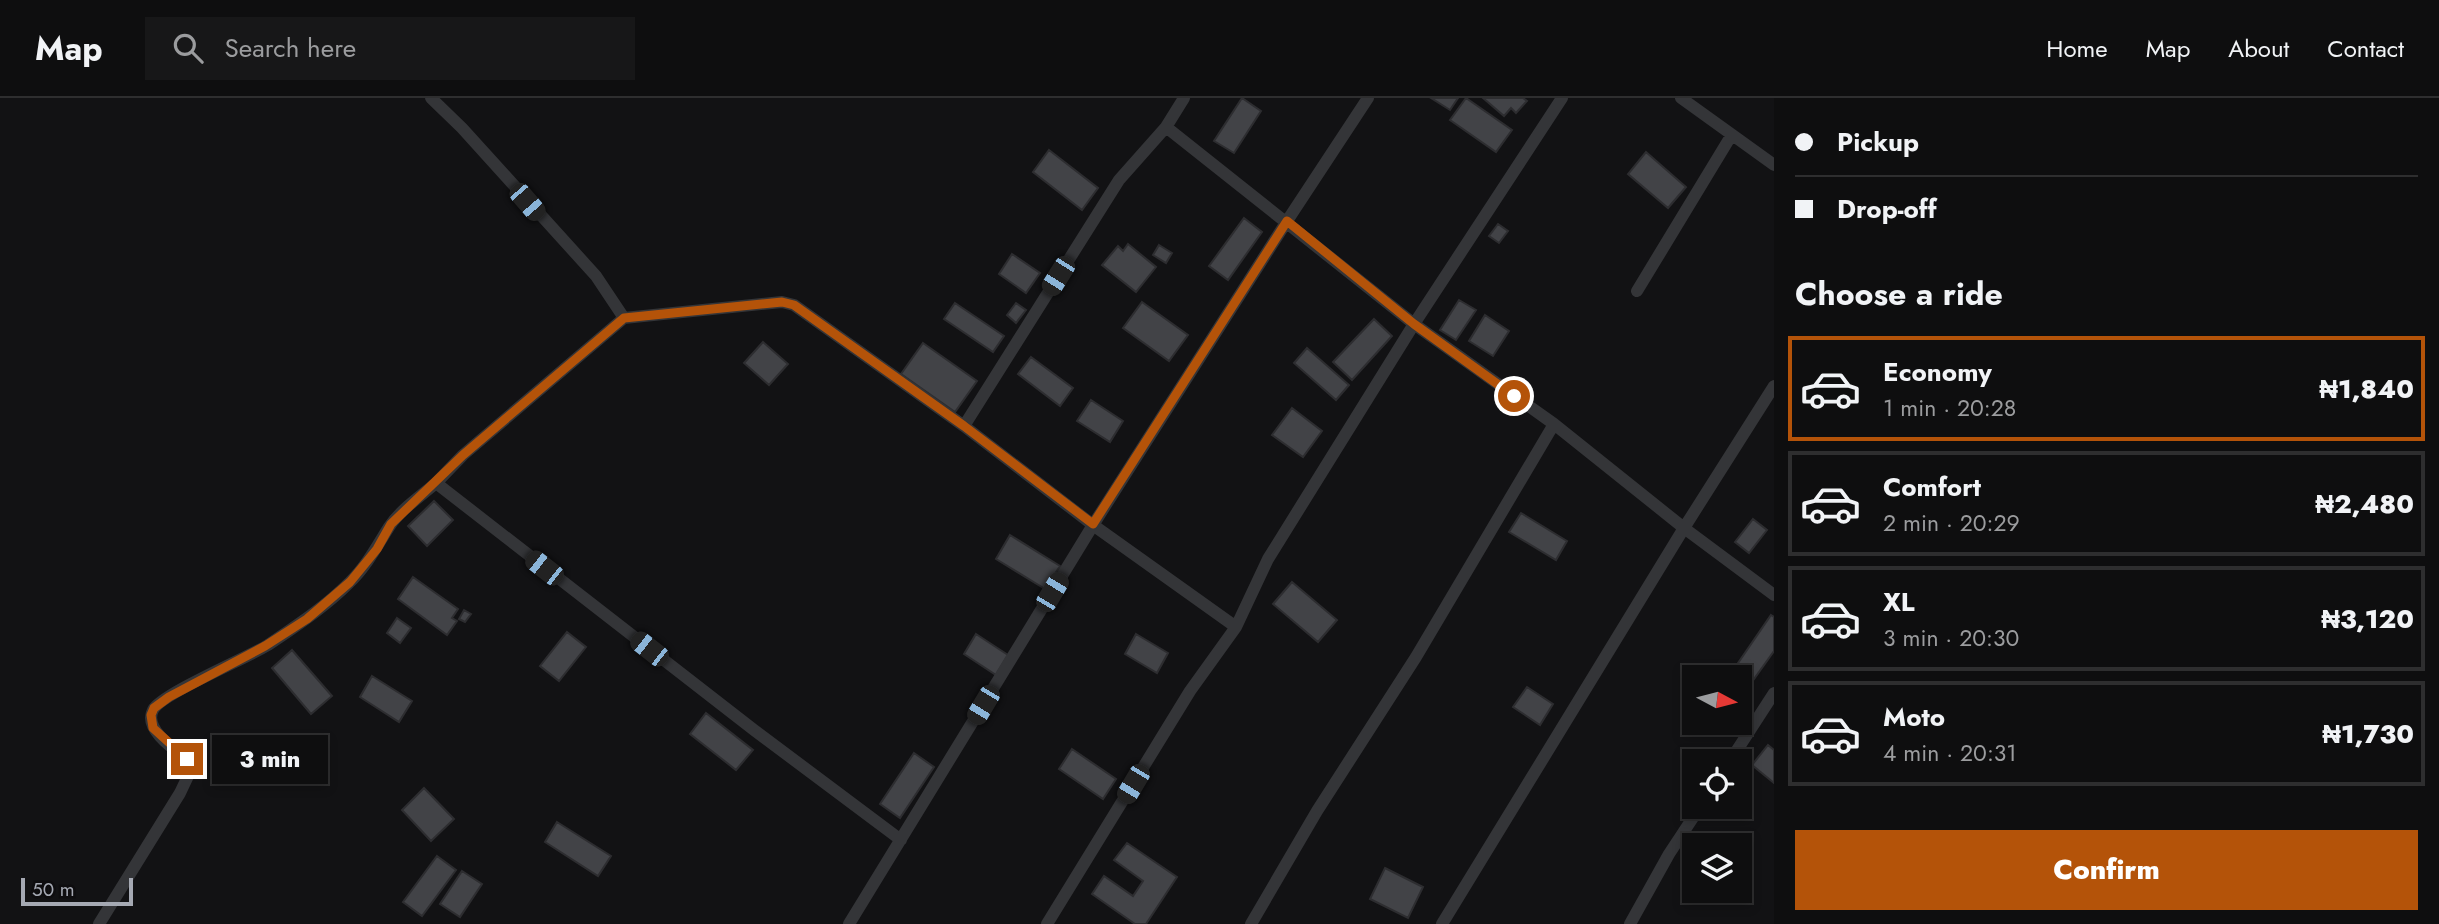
<!DOCTYPE html>
<meta charset="utf-8">
<style>
:root{--surface:#0e0e0f;--page:#171718;--text:#f1f3f6;--muted:#9b9c9e;--line:#2e2e2f;--accent:#b45309}
body{margin:0;font-family:Jost,sans-serif;background:var(--page);color:var(--text);height:100vh;display:flex;flex-direction:column;font-size:26px;white-space:nowrap}
*{box-sizing:border-box;margin:0}
p{font-size:23px;color:var(--muted)}
.icon{flex:none;width:38px;height:38px;fill:none;stroke:currentColor;stroke-width:2;stroke-linecap:round;stroke-linejoin:round}
.map{position:relative;flex:1;overflow:hidden}
.drawer{display:flex;flex-direction:column;background:var(--surface);width:665px}
.drawer>*{flex:none}
.banner{display:grid;align-content:center;height:154px;padding:0 21px;background:var(--surface)}
.needle{width:46px;rotate:97deg}
.controls{position:absolute;left:1682px;top:567px;display:grid;gap:14px}
.controls a{display:grid;place-items:center;width:70px;height:70px;border-radius:0px;background:var(--surface);box-shadow:0 4px 10px #0003,0 0 0 2px var(--line);font-size:35px}
.scale{position:absolute;left:21px;bottom:18px;width:112px;box-sizing:border-box;padding-left:7px;border:4px solid #a5a9b3;border-top:0;font-size:19px;line-height:24px;white-space:nowrap;color:#a5a9b3;-webkit-text-stroke:5px #0e0d0f;paint-order:stroke}
.end{position:absolute;width:32px;height:32px;margin:-16px;border:9px solid #b45309;background:#fff;box-shadow:0 0 0 4px #fff}
.from{border-radius:50%}
.bubble{position:absolute;height:49px;border-radius:0px;background:var(--surface);box-shadow:0 4px 10px #0003,0 0 0 2px var(--line);font-size:23px;font-weight:800;line-height:49px;text-align:center}
.car{position:absolute;width:21px;height:42px;margin:-21px -10px;border-radius:9px;box-shadow:0 0 5px 2px #0007;background:linear-gradient(#222 24%,#8ab4d8 0 40%,#222 0 76%,#8ab4d8 0 86%,#222 0)}
.banner b{display:flex;align-items:center;gap:24px;height:66px;font-size:26px}
.banner b+b{border-top:2px solid var(--line)}
.banner i{width:18px;height:18px;background:var(--text)}
ul{padding:0;list-style:none}
li{display:flex;align-items:center;gap:21px;height:105px;margin:0 14px 10px;padding:0 7px;border:4px solid var(--line);border-radius:0px}
li div{flex:1}
li b{display:block;font-size:26px}
li em{font-style:normal;font-weight:800}
li.active{border-color:var(--accent)}
li>.icon{width:63px;height:63px;stroke-width:1.5}
h2{padding:0 21px;font-size:32px;line-height:84px}
.cta{display:flex;gap:14px;margin-top:auto;padding:14px 21px}
.cta a{flex:1;height:80px;border-radius:0px;background:var(--accent);color:#fff;font-size:28px;font-weight:800;line-height:80px;text-align:center}
header{display:flex;align-items:center;gap:42px;box-sizing:border-box;height:98px;padding:0 35px;background:var(--surface);border-bottom:2px solid var(--line)}
header strong{font-size:33px}
nav{display:flex;gap:38px;margin-inline-start:auto;font-size:24px}
.search{width:490px;height:63px;background:var(--page);display:flex;align-items:center;gap:18px;box-sizing:border-box;padding:0 24px;border-radius:0px;color:var(--muted);font-size:26px}
main{display:flex;flex:1;min-height:0}
.map>svg:first-child{display:block}
.building{fill:#424347;stroke:#2d2d30;stroke-width:2}
.lines{fill:none;stroke-linecap:round;stroke-linejoin:round}
.minor{stroke:#343538;stroke-width:12}
.route{stroke:#b45309;stroke-width:9}
</style>
<header>
<strong>Map</strong>
<div class="search"><svg class="icon" aria-label="search" viewBox="0 0 24 24"><circle cx="10" cy="10" r="6"/><path d="M15 15l6 6"/></svg>Search here</div>
<nav><a>Home</a><a>Map</a><a>About</a><a>Contact</a></nav>
</header>
<main>
<div class="map">
<svg width="1774" height="826" viewBox="0 0 1774 826">
<rect width="100%" height="100%" fill="#121214"/>
<path class="building" d="M 1242,0 L 1261,13 L 1234,55 L 1214,43 Z
M 1431,0 L 1458,0 L 1450,12 Z
M 1466,0 L 1512,32 L 1496,54 L 1450,22 Z
M 1483,0 L 1523,0 L 1527,3 L 1516,15 L 1511,10 L 1504,18 Z
M 1049,52 L 1098,90 L 1082,112 L 1033,74 Z
M 1646,54 L 1686,89 L 1668,110 L 1628,76 Z
M 1244,120 L 1262,134 L 1228,182 L 1209,168 Z
M 1498,126 L 1508,133 L 1499,145 L 1489,138 Z
M 1128,146 L 1156,169 L 1136,194 L 1102,167 L 1118,148 L 1123,153 Z
M 1159,147 L 1172,155 L 1166,165 L 1153,157 Z
M 1012,156 L 1040,175 L 1026,195 L 999,176 Z
M 1459,202 L 1476,212 L 1456,242 L 1440,232 Z
M 1142,204 L 1188,237 L 1169,263 L 1123,230 Z
M 955,205 L 1004,238 L 993,254 L 944,221 Z
M 1016,205 L 1026,212 L 1016,225 L 1007,217 Z
M 1485,217 L 1509,233 L 1493,258 L 1469,243 Z
M 1374,221 L 1392,238 L 1352,282 L 1333,264 Z
M 763,244 L 788,266 L 769,287 L 744,265 Z
M 923,245 L 977,283 L 955,314 L 901,276 Z
M 1307,250 L 1349,287 L 1336,302 L 1294,265 Z
M 1031,259 L 1073,290 L 1060,308 L 1018,276 Z
M 1091,302 L 1123,323 L 1110,344 L 1077,323 Z
M 1292,310 L 1322,333 L 1303,359 L 1272,337 Z
M 434,403 L 453,422 L 427,448 L 408,428 Z
M 1521,415 L 1567,443 L 1556,462 L 1509,434 Z
M 1753,421 L 1767,432 L 1749,455 L 1735,444 Z
M 1010,437 L 1060,468 L 1045,491 L 996,461 Z
M 413,479 L 458,511 L 452,520 L 457,523 L 447,537 L 398,501 Z
M 1292,484 L 1337,522 L 1318,544 L 1273,506 Z
M 464,512 L 471,516 L 465,524 L 459,521 Z
M 1771,517 L 1774,519 L 1774,553 L 1754,581 L 1736,568 Z
M 397,520 L 411,530 L 400,545 L 387,535 Z
M 567,534 L 586,549 L 559,583 L 540,568 Z
M 976,536 L 1008,557 L 996,577 L 964,556 Z
M 1136,536 L 1168,555 L 1157,575 L 1125,556 Z
M 292,552 L 332,598 L 311,616 L 272,570 Z
M 372,578 L 412,603 L 399,624 L 360,599 Z
M 1527,589 L 1553,606 L 1540,627 L 1513,609 Z
M 706,615 L 753,652 L 736,672 L 690,636 Z
M 1768,647 L 1774,652 L 1774,685 L 1752,667 Z
M 1072,651 L 1116,681 L 1103,701 L 1059,671 Z
M 914,655 L 934,669 L 900,720 L 880,706 Z
M 424,690 L 454,721 L 431,743 L 402,712 Z
M 557,724 L 611,758 L 598,778 L 545,744 Z
M 1127,745 L 1177,779 L 1146,826 L 1135,826 L 1092,796 L 1104,778 L 1133,798 L 1143,783 L 1114,762 Z
M 437,758 L 456,772 L 422,818 L 403,804 Z
M 1385,770 L 1423,789 L 1408,820 L 1370,801 Z
M 462,773 L 482,786 L 460,819 L 440,806 Z"/>
<g class="lines">
<path class="minor" d="M 431,0 L 462,30 L 596,178 L 624,220 L 782,204 L 794,207 L 964,328
M 1184,0 L 1166,29 L 1119,82 L 964,328 L 1093,427 L 1236,529
M 1681,0 L 1774,67
M 1166,29 L 1414,226 L 1554,326 L 1684,430 L 1774,497
M 1637,193 L 1731,38
M 624,220 L 463,357 L 436,385 L 754,632 L 901,742
M 1730,663 L 1774,595
M 99,826 L 180,695 L 189,676 L 187,661 C 175,652 143,631 153,612 C 161,596 247,560 268,547 C 296,528 325,509 349,485 C 366,469 377,448 389,429 C 400,412 421,398 436,385
M 849,826 L 1093,427 L 1287,123 L 1368,0
M 1047,826 L 1190,593 L 1236,529 L 1268,461 L 1414,226 L 1562,0
M 1251,826 L 1317,713 L 1416,559 L 1554,326
M 1442,826 L 1684,430 L 1774,288
M 1630,826 L 1669,756 L 1700,709"/>
</g>
<g class="lines">
<path class="route" d="M 187,661 L 153,630 L 151,617 L 154,610 L 169,599 L 265,548 L 307,521 L 350,484 L 377,451 L 391,426 L 463,357 L 624,220 L 782,204 L 794,207 L 964,328 L 1093,426 L 1287,123 L 1414,226 L 1514,298"/>
</g>
</svg>
<div class="controls">
<a><svg class="needle" viewBox="-14 -14 28 28"><path d="M0-13l5 13h-10z" fill="#e53935"/><path d="M0 13l5-13h-10z" fill="#9b9c9e"/></svg></a>
<a><svg class="icon" aria-label="locate" viewBox="0 0 24 24"><circle cx="12" cy="12" r="6"/><path d="M12 2v4M12 18v4M2 12h4M18 12h4"/></svg></a>
<a><svg class="icon" aria-label="layers" viewBox="0 0 24 24"><path d="M12 4l9 5-9 5-9-5zM3 14l9 5 9-5"/></svg></a>
</div>
<div class="scale">50 m</div>
<i class="end from" style="left:1514px;top:298px"></i>
<i class="end" style="left:187px;top:661px"></i>
<div class="bubble" style="left:212px;top:637px;width:116px">3 min</div>
<i class="car" style="left:527px;top:104px;rotate:139deg"></i>
<i class="car" style="left:1058px;top:178px;rotate:212deg"></i>
<i class="car" style="left:544px;top:470px;rotate:308deg"></i>
<i class="car" style="left:1052px;top:494px;rotate:31deg"></i>
<i class="car" style="left:649px;top:551px;rotate:308deg"></i>
<i class="car" style="left:983px;top:607px;rotate:211deg"></i>
<i class="car" style="left:1133px;top:686px;rotate:211deg"></i>
</div>
<section class="drawer">
<div class="banner">
<b><i class="from"></i>Pickup</b>
<b><i></i>Drop-off</b>
</div>
<h2>Choose a ride</h2>
<ul>
<li class="active"><svg class="icon" aria-label="car" viewBox="0 0 24 24"><path d="M5 17H2v-5l4-1 3-4h7l3 4 3 1v5h-3M9 17h6M6 11h13"/><circle cx="7" cy="17" r="2"/><circle cx="17" cy="17" r="2"/></svg><div><b>Economy</b><p>1 min · 20:28</p></div><em>₦1,840</em></li>
<li><svg class="icon" aria-label="car" viewBox="0 0 24 24"><path d="M5 17H2v-5l4-1 3-4h7l3 4 3 1v5h-3M9 17h6M6 11h13"/><circle cx="7" cy="17" r="2"/><circle cx="17" cy="17" r="2"/></svg><div><b>Comfort</b><p>2 min · 20:29</p></div><em>₦2,480</em></li>
<li><svg class="icon" aria-label="car" viewBox="0 0 24 24"><path d="M5 17H2v-5l4-1 3-4h7l3 4 3 1v5h-3M9 17h6M6 11h13"/><circle cx="7" cy="17" r="2"/><circle cx="17" cy="17" r="2"/></svg><div><b>XL</b><p>3 min · 20:30</p></div><em>₦3,120</em></li>
<li><svg class="icon" aria-label="car" viewBox="0 0 24 24"><path d="M5 17H2v-5l4-1 3-4h7l3 4 3 1v5h-3M9 17h6M6 11h13"/><circle cx="7" cy="17" r="2"/><circle cx="17" cy="17" r="2"/></svg><div><b>Moto</b><p>4 min · 20:31</p></div><em>₦1,730</em></li>
</ul>
<div class="cta"><a>Confirm</a></div>
</section>
</main>
